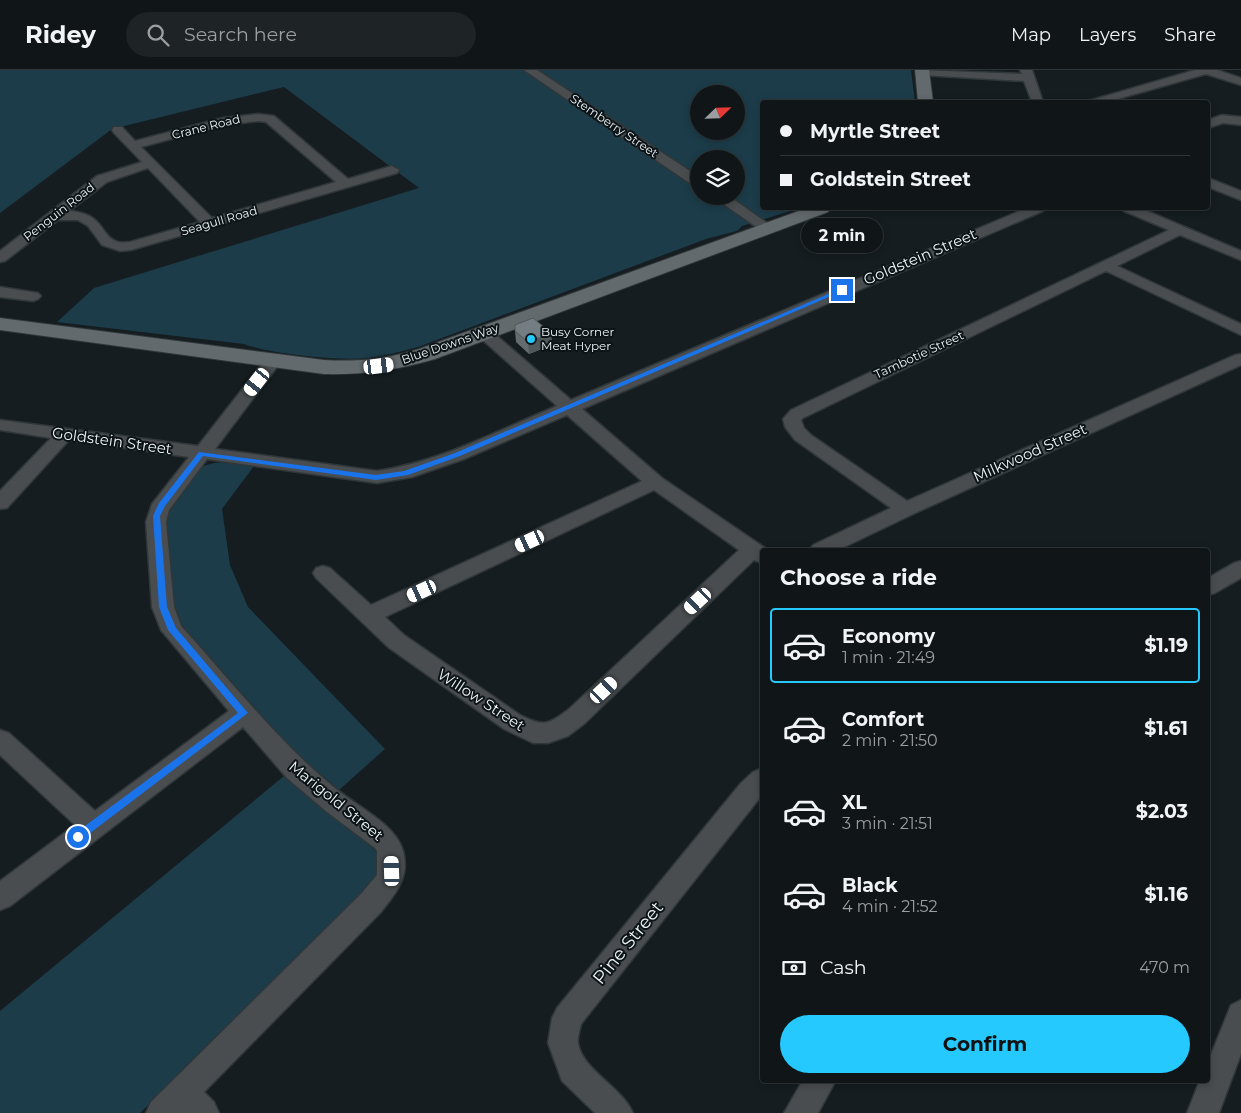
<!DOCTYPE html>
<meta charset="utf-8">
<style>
:root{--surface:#101618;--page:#1e2325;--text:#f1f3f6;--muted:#9c9fa2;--line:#303537;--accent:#26c9fe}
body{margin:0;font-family:Montserrat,sans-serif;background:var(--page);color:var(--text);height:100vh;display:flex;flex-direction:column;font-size:19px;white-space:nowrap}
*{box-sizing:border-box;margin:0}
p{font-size:16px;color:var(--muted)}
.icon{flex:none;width:28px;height:28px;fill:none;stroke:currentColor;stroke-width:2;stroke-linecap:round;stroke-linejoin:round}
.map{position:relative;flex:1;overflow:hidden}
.drawer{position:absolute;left:760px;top:478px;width:450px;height:535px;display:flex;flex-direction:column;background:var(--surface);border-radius:5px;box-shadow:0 2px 8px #0003,0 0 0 1px var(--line)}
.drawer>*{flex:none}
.banner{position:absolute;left:760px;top:30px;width:450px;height:110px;border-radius:5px;box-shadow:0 2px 8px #0003,0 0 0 1px var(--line);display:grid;align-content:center;height:110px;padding:0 20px;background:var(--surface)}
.needle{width:32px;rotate:67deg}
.fabs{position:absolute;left:690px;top:15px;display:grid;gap:10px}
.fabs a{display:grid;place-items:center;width:55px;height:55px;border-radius:50%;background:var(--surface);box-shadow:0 2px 8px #0003,0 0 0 1px var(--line);font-size:25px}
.end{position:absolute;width:22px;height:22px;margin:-11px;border:6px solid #1a73e8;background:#fff;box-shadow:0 0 0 2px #fff}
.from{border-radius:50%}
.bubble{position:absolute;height:35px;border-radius:18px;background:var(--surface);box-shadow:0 2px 8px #0003,0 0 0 1px var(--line);font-size:16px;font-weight:700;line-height:35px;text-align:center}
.car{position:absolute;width:15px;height:30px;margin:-15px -8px;border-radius:6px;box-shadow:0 0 4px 1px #0007;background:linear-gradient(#fff 24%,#345 0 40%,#fff 0 76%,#345 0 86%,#fff 0)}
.banner b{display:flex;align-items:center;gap:18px;height:48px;font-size:19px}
.banner b+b{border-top:1px solid var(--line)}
.banner i{width:12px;height:12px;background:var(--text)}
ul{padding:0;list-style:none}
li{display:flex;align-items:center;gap:15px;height:75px;margin:0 10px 8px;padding:0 10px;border:2px solid transparent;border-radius:5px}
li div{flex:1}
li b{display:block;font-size:19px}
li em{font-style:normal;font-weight:700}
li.active{border-color:var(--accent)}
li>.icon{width:45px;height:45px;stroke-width:1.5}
h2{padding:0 20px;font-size:22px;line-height:60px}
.pay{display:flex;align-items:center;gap:12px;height:55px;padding:0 20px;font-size:19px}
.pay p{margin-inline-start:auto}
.primary-button{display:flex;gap:10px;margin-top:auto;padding:10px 20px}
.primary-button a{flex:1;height:58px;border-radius:30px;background:var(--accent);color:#111;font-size:20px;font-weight:700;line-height:58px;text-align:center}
header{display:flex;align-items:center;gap:30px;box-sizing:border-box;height:70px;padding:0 25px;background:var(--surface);border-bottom:1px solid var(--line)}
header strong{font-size:24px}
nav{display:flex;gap:28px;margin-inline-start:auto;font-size:18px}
.search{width:350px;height:45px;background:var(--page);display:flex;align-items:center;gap:12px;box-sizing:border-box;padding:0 18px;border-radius:28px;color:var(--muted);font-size:19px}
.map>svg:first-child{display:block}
.green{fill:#1c3c49;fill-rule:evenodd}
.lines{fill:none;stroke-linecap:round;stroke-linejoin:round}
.street-casing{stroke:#2f373a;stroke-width:3}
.secondary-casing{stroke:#2f373a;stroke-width:2}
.street{fill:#494d4f;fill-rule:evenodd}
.secondary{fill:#636a6d;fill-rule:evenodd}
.wall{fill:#646c70}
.shaded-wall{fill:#51585b}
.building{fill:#747e82;stroke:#51585b}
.route{fill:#1a73e8}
.poi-dot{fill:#26c9fe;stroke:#0c1417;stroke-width:2}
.labels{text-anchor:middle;stroke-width:4;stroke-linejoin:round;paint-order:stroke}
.far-street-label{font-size:12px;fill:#edf2f5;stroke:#0c1417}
.far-poi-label{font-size:12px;fill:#edf2f5;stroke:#0c1417;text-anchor:start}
.street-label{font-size:15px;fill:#edf2f5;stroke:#0c1417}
.near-street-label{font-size:18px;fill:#edf2f5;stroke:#0c1417}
</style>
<header>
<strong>Ridey</strong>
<div class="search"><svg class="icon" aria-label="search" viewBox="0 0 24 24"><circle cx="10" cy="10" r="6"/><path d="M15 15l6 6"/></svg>Search here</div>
<nav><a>Map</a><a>Layers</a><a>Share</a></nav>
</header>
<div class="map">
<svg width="1241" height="1043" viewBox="0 0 1241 1043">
<rect width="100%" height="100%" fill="#151d20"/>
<path class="green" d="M 0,0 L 911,0 L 915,32 L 762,32 L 762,138 L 795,138 L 790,141 L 742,156 L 737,161 L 706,169 L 418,277 C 402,281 385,286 369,288 C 342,291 269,284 244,274 L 57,252 L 94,218 L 419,118 L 284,17 L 112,59 L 0,143 ZM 699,24 L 736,24 L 736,61 L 699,61 ZM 699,89 L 736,89 L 736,126 L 699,126 Z
M 227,392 L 254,396 L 222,439 L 230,495 L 248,537 L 385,679 L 339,720 L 322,705 L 299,688 L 181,554 L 172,535 L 165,452 C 169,437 184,412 196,401 C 204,394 216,392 227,392 Z
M 284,706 L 375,780 C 383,796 377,808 370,822 L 140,1043 L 0,1043 L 0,941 Z"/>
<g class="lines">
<g class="street-casing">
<path id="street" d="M 524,0 L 537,0 L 699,107 L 699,117 L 694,116 Z
M 918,0 L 1022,4 L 1020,0 L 1032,0 L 1043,32 L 1032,32 L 1024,11 L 922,5 L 918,4 Z
M 1195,0 L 1217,0 L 1241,8 L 1241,15 L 1206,4 L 1107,32 L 1090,32 L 1092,30 Z
M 258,44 L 274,46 L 348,109 L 392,96 L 399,100 L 397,103 L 131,180 L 120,181 L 102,175 L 88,156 L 78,150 L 58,150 L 5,191 L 0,192 L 0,181 L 97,106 L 142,92 L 114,63 L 112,60 L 114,57 L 122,57 L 135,71 L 223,48 ZM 258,51 L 266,52 L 336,112 L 212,148 L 141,77 L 223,55 ZM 148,98 L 200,152 L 130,172 C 126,172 122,173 118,172 C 100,167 105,143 69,141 L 107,112 Z
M 1222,45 L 1241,47 L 1241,55 L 1223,53 L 1208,58 L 1208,50 Z
M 1208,108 L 1241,121 L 1241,130 L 1208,117 Z
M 712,126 L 729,126 L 774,158 L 772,161 L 762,161 Z
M 1027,138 L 1045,138 L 1043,141 L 582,339 L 662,408 L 768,480 L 762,480 L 762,493 L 754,490 L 585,653 L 568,666 L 548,673 L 533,673 L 504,659 L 388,577 L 316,508 L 313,503 L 316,498 L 323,496 L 330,498 L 371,535 L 642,411 L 567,345 L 464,389 L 412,407 L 377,413 L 207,389 L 169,440 L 166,452 L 174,537 L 181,556 C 231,611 278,672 335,718 C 356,736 396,754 403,781 C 410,807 396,823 381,842 L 204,1022 L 214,1032 L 219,1043 L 146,1043 L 151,1032 L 361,824 L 377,805 L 377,781 L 375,778 L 327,742 L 287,708 L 243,657 L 10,836 L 0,840 L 0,811 L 75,755 L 0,685 L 0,660 L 9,663 L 95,741 L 229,641 L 161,560 L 152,537 L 146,452 L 152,434 L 189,387 L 69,370 L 7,438 L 0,439 L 0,421 L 51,368 L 0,360 L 0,350 L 198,376 L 268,286 L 280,286 L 282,290 L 215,379 L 377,401 C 440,392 499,360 557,336 L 478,266 L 476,263 L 478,260 L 490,260 L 571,330 ZM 654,420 L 739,480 L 569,639 C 548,655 544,657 520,645 L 404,565 L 385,547 Z
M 1122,138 L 1140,138 L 1241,181 L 1241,190 L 1180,165 L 1117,196 L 1241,254 L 1241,265 L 1106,201 L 803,348 L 801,350 L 804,358 L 811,365 L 907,431 L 1235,285 L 1241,284 L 1241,295 L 913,444 L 838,480 L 810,480 L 813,475 L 891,438 L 795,370 L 785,357 L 783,349 L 791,340 L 1169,160 L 1124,141 Z
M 0,217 L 38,223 L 41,226 L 38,229 L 33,231 L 0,227 Z
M 1241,491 L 1241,508 L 1215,523 L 1208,525 L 1208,508 L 1234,493 Z
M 762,698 L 762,725 L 581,954 C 580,960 577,968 578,973 C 582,1000 622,1017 633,1043 L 595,1043 L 562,1011 L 558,1000 L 548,973 L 552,948 L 557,938 L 741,713 L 753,702 Z
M 1241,930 L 1241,984 L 1219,1043 L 1187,1043 L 1200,1010 L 1208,1010 L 1208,992 L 1231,935 Z
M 803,1010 L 836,1010 L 818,1043 L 784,1043 Z"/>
</g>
<g class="secondary-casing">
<path id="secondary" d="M 915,0 L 929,0 L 933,32 L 918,32 Z
M 807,138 L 831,138 L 828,142 L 435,289 C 398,300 362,305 324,304 L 0,260 L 0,248 L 324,290 C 357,292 388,289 419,279 Z"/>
</g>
<use href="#street" class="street"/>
<use href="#secondary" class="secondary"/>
</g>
<path class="wall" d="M 515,261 L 551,263 L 552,275 L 529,284 L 516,272 Z"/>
<path class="shaded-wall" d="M 551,263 L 552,275 L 529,284 L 528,272 Z"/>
<path class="building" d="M 533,248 L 551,263 L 528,272 L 515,261 L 515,255 Z"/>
<path class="route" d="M 840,219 L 845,220 L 460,386 L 408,405 L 376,410 L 203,386 L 165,436 L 160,446 L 167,537 L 176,558 L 248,643 L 81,770 L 74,770 L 74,764 L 238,643 L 168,560 L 159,537 L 153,446 L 159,433 L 199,382 L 376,405 L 404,401 L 455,383 Z"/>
<circle class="poi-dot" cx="531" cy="269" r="5"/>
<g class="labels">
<g class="far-street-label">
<text transform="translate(614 56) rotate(34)" y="4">Stemberry Street</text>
<text transform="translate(206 57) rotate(-14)" y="4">Crane Road</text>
<text transform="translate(59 142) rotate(-38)" y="4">Penguin Road</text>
<text transform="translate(219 151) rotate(-16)" y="4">Seagull Road</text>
<text transform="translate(450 274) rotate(-19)" y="4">Blue Downs Way</text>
<text transform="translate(919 285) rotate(-25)" y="4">Tambotie Street</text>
</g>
<g class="far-poi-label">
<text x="541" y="266">Busy Corner<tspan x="541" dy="14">Meat Hyper</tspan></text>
</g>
<g class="street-label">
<text transform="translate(920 187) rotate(-23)" y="5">Goldstein Street</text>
<text transform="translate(112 371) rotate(8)" y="5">Goldstein Street</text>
<text transform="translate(1030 383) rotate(-24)" y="5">Milkwood Street</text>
<text transform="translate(481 630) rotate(33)" y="5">Willow Street</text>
<text transform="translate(336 731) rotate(39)" y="5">Marigold Street</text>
</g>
<g class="near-street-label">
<text transform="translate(628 873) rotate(-51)" y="6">Pine Street</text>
</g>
</g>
</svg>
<div class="fabs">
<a><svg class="needle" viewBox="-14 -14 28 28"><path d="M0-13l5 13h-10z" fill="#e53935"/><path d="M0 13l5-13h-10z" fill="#9c9fa2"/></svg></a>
<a><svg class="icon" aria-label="layers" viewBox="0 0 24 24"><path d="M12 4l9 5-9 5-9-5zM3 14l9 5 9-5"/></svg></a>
</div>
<i class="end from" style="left:78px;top:767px"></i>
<i class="end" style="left:842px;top:220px"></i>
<div class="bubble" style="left:801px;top:148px;width:82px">2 min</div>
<i class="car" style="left:379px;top:296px;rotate:83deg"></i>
<i class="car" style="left:257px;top:312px;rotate:218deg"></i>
<i class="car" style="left:530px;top:471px;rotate:245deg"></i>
<i class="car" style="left:422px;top:521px;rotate:245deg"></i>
<i class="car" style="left:698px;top:531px;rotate:227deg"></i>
<i class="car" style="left:604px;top:620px;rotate:47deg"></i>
<i class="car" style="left:392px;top:801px;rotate:358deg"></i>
<div class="banner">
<b><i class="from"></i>Myrtle Street</b>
<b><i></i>Goldstein Street</b>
</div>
<section class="drawer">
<h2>Choose a ride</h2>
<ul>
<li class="active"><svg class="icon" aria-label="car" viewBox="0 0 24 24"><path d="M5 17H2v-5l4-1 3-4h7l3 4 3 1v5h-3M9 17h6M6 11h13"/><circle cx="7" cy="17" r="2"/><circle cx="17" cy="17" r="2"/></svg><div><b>Economy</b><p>1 min · 21:49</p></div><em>$1.19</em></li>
<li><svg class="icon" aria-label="car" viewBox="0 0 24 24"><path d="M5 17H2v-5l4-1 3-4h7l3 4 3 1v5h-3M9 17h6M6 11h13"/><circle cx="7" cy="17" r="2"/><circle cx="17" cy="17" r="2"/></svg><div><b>Comfort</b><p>2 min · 21:50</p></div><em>$1.61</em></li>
<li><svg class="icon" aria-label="car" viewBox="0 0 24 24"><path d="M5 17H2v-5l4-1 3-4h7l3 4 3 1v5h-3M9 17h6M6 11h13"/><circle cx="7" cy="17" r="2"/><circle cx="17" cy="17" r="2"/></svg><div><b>XL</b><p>3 min · 21:51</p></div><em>$2.03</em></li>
<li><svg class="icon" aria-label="car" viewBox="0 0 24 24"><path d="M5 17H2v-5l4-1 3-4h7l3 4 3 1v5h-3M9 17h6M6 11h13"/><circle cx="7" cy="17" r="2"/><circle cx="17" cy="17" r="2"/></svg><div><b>Black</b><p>4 min · 21:52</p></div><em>$1.16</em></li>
</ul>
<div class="pay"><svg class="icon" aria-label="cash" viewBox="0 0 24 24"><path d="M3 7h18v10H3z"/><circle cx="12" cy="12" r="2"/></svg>Cash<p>470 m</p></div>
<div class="primary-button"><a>Confirm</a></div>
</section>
</div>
